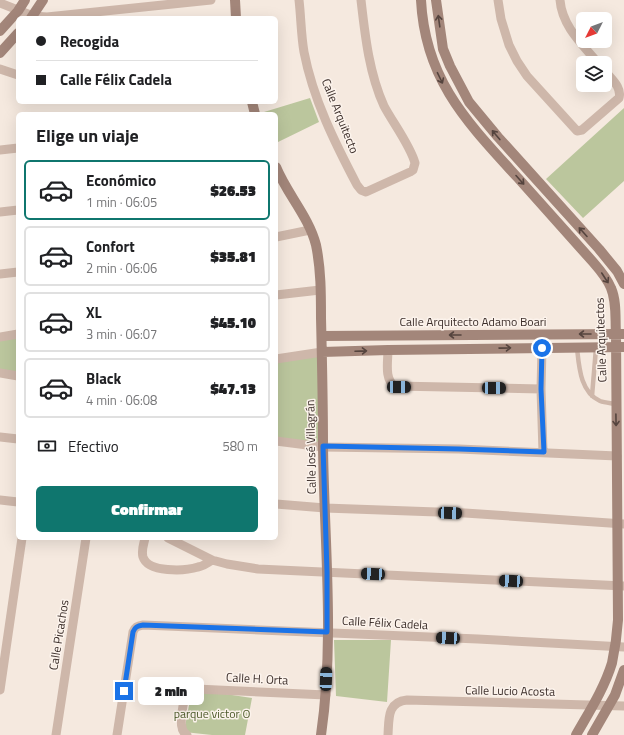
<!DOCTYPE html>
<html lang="es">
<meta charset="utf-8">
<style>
:root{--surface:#fff;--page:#f6f6f6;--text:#202124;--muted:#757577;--line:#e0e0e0;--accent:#0f766e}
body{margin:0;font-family:"Titillium Web",sans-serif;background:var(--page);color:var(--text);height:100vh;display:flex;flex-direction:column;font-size:15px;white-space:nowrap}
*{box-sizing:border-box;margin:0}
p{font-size:13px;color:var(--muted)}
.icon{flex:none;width:22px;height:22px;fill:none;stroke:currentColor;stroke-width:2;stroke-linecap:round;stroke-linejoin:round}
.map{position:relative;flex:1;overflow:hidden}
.sheet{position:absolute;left:16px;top:112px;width:262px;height:428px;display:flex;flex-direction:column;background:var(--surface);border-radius:6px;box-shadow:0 4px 16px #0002}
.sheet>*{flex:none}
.guide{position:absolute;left:16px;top:16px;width:262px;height:88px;border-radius:6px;box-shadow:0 4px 16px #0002;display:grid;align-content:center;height:88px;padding:0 20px;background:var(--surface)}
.needle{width:26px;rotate:228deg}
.controls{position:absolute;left:576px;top:12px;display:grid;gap:8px}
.controls a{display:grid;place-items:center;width:36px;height:36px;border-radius:6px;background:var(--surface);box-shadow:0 4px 16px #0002;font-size:20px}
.end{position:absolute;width:18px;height:18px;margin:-9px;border:5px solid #1a73e8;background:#fff;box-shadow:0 0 0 2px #fff}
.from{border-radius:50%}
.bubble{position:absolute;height:28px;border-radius:6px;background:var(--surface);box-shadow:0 4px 16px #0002;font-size:13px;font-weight:800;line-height:28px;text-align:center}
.car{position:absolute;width:12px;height:24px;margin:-12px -6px;border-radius:5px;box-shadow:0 0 3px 1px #0007;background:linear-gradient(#222 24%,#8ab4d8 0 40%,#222 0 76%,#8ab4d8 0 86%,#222 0)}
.guide b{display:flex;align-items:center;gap:14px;height:38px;font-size:15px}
.guide b+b{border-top:1px solid var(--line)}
.guide i{width:10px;height:10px;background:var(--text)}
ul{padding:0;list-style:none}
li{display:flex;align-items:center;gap:12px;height:60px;margin:0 8px 6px;padding:0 12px;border:2px solid var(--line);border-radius:6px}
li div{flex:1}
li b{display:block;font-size:15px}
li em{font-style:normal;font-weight:800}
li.active{border-color:var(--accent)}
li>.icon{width:36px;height:36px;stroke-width:1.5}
h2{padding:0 20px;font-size:18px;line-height:48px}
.pay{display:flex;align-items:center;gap:10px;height:44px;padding:0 20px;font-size:15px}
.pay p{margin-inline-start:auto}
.action{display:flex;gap:8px;margin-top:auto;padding:8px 20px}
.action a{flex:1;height:46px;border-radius:6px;background:var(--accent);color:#fff;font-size:16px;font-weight:800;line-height:46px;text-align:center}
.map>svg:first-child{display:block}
.park{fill:#bbc69d}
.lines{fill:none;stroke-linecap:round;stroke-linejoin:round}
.lane{stroke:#ceb7aa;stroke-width:4.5}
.street{stroke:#ceb7aa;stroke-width:9}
.secondary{stroke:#a3867a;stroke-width:10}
.oneway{stroke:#55443e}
.route{stroke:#1a73e8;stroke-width:5}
.labels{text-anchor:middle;stroke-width:3;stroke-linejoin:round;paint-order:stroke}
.street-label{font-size:12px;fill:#3b2e2a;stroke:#fcf3ec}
.park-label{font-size:12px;fill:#4e5c2b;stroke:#fcf3ec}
</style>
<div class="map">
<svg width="624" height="735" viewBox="0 0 624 735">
<rect width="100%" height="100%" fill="#f5e9df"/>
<path class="park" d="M 310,98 L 319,122 L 276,143 L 276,114 L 264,114 L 264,112 Z
M 624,108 L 624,181 L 583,218 L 546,179 Z
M 18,334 L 18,375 L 0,373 L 0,336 Z
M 322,352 L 323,447 L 276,441 L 276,359 Z
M 334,640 L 391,640 L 387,702 L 336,696 Z
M 192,689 L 252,698 L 245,735 L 212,735 L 184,732 Z"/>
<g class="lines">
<path class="lane" d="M 577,348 C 579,366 580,392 600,401 C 605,403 611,403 616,404
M 592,396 L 596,348"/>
<path class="street" d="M 299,0 C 301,17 301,35 304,52 C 313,99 335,143 357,185 L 361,190 L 366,192 L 410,172 L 413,170 L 415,163 C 410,145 393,123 384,106 C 369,73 365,35 361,0
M 498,0 L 501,19 L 509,45 L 517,61 L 527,76 L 577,131 L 582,130 L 619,98 C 622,87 611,79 605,71
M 560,0 C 562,26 582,44 598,63
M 0,3 L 33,16 L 47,17 L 211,0
M 0,69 L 18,75
M 0,150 L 18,148
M 0,212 L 18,210
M 276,237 L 310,230
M 0,274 L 18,272
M 276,295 L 320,290
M 0,337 L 18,334
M 542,348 L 541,389 L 543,452
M 388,350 C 388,361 384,380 395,386 L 541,389
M 276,359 L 322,352
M 0,373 L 18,376
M 0,437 L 18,439
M 276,441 L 323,447 L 459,449 L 617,456
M 0,500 L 18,502
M 276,504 L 325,508 L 465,513 L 624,524
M 145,538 C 144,544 141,550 143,557 C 148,573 185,571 198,567 C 203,566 208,563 212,560
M 168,538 L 212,560 L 227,564 L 258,569 L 624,586
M 0,690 L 22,538
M 56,735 L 86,538
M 117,735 L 133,632 C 135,627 137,626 143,625 L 478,639 L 624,647
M 187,735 C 184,733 182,731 182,727 C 180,722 183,701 186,696 C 188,691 192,689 196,689 L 326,695
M 388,735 C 389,719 387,702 407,700 L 624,706"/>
<path class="secondary" d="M 235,0 L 236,18
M 421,0 C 425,80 467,122 518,178 C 543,206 568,234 593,262 C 600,270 607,278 611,288 C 617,302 615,319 616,334 L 618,620 C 617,635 615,649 612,663 C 604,689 589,712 576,735
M 436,0 L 443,49 L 450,66 L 469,102 L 498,137 L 599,249 L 617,271 L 624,284
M 31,18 L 43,0
M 0,31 L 18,11 L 25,0
M 0,53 L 18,33
M 252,102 L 255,114
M 276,167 C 287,194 309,217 316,245 C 321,269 321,294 321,318 C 322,360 323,402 323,445 C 324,541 335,639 321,735
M 322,336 L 624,334
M 322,352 L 388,350 L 624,347
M 592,735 L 615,695 L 624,670"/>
</g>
<defs><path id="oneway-shaft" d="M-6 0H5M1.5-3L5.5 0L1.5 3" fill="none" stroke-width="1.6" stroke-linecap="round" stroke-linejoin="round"/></defs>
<g class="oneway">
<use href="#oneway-shaft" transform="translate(439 21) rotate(-98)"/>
<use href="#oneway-shaft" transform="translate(440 78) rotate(64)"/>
<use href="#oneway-shaft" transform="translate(496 135) rotate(-130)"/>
<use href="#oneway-shaft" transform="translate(520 180) rotate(48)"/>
<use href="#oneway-shaft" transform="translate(583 232) rotate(-132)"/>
<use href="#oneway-shaft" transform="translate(605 278) rotate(57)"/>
<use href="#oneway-shaft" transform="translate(585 334) rotate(180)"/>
<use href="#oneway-shaft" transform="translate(455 335) rotate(180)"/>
<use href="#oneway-shaft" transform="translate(505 348) rotate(-1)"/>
<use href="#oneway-shaft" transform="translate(361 351) rotate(-2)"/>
<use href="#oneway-shaft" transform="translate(616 420) rotate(89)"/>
</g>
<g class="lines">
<path class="route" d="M 124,691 L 133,632 C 135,627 137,626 143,625 L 327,632 L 327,572 L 323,446 L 459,449 L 544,452 L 541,389 L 542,348"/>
</g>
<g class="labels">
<g class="street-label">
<text transform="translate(340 116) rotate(68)" y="4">Calle Arquitecto</text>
<text x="473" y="326">Calle Arquitecto Adamo Boari</text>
<text transform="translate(601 340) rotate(-92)" y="4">Calle Arquitectos</text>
<text transform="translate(311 447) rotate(-91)" y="4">Calle José Villagrán</text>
<text transform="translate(385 623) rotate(3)" y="4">Calle Félix Cadela</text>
<text transform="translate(59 635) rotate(-81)" y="4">Calle Picachos</text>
<text transform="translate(257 679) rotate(3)" y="4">Calle H. Orta</text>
<text transform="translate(510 691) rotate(1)" y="4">Calle Lucio Acosta</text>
</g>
<g class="park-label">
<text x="212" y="718">parque victor O</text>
</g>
</g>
</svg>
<div class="controls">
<a><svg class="needle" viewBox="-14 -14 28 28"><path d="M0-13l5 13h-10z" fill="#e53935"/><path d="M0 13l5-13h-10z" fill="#757577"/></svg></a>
<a><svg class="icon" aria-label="layers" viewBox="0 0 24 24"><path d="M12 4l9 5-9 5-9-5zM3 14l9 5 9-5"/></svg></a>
</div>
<i class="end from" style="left:542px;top:348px"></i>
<i class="end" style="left:124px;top:691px"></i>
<div class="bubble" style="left:138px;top:677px;width:66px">2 min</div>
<i class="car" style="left:399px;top:387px;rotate:91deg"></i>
<i class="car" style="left:494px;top:388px;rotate:91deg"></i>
<i class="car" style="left:450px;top:513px;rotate:92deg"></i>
<i class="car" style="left:373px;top:574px;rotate:273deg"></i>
<i class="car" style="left:511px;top:581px;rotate:273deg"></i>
<i class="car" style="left:448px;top:638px;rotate:273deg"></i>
<i class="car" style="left:326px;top:679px;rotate:2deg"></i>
<div class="guide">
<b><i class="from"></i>Recogida</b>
<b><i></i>Calle Félix Cadela</b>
</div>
<section class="sheet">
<h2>Elige un viaje</h2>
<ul>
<li class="active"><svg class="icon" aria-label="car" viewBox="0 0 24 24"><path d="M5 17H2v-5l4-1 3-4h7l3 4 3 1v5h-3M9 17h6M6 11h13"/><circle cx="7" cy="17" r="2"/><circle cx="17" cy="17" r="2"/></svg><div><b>Económico</b><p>1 min · 06:05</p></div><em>$26.53</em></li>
<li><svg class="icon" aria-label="car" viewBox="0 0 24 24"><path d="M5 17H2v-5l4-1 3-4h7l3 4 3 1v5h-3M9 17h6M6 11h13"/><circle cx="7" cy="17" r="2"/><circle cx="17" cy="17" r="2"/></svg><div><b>Confort</b><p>2 min · 06:06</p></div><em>$35.81</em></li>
<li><svg class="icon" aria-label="car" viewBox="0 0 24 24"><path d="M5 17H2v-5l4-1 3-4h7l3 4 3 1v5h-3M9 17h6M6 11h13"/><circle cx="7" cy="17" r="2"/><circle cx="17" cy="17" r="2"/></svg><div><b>XL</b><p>3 min · 06:07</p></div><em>$45.10</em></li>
<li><svg class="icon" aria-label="car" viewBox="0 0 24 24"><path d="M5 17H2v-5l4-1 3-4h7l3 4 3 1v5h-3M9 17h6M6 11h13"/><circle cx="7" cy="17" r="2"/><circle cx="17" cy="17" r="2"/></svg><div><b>Black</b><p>4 min · 06:08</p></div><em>$47.13</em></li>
</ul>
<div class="pay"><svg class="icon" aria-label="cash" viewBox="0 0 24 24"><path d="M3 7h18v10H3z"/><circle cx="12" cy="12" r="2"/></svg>Efectivo<p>580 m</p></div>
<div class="action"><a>Confirmar</a></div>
</section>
</div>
